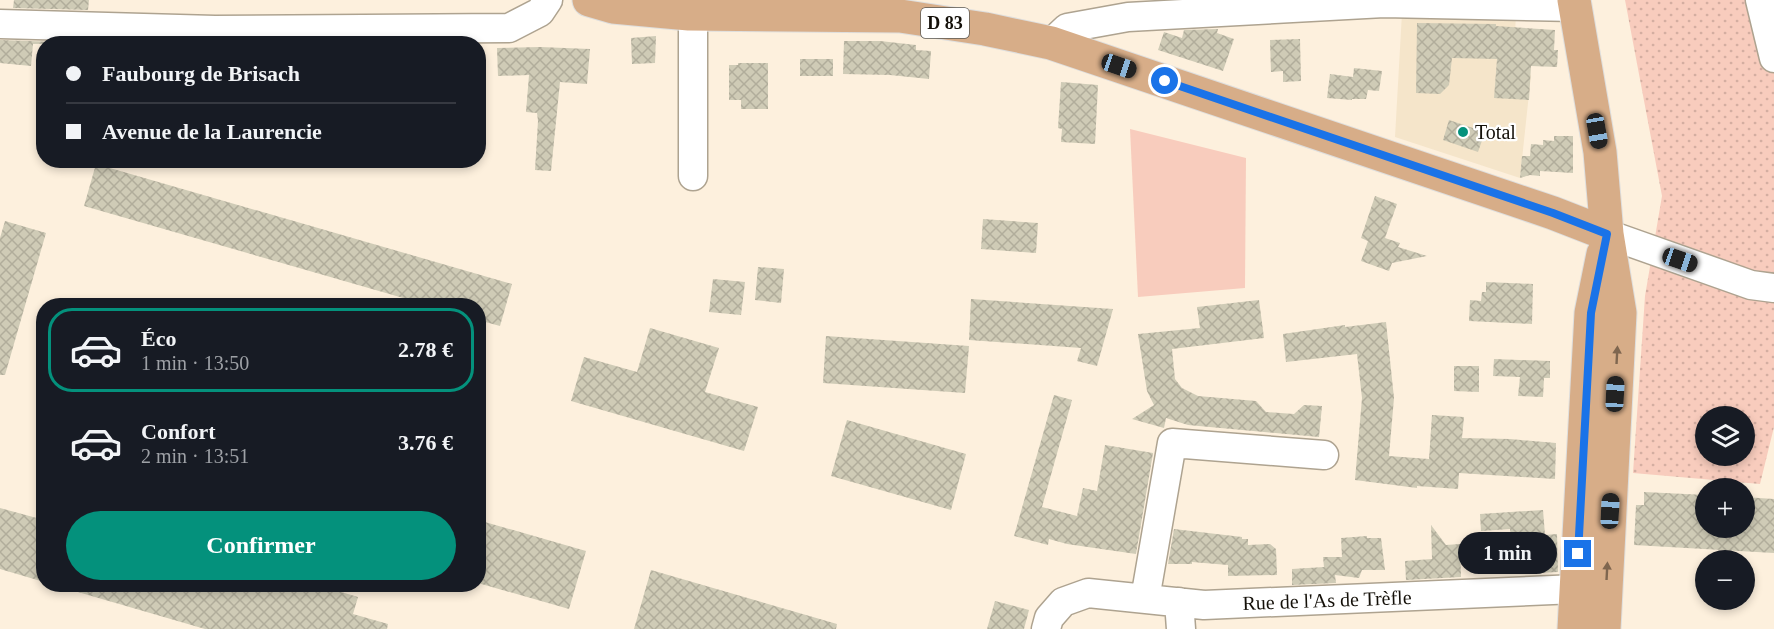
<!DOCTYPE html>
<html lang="fr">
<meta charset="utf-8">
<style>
:root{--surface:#171b24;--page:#20242c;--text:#f1f3f6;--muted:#9ea1a6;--line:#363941;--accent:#04917c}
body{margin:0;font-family:"Times New Roman",serif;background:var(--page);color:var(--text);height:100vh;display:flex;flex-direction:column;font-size:22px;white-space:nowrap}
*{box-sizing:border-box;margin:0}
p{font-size:20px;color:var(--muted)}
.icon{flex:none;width:33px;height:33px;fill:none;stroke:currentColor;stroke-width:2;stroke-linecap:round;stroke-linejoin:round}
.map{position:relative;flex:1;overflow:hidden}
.sheet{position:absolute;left:36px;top:298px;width:450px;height:294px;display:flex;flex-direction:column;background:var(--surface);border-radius:24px;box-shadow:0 3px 9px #0003}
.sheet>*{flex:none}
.guide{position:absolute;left:36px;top:36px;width:450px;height:132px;border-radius:24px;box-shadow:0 3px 9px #0003;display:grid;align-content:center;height:132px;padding:0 30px;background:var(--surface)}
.tools{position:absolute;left:1695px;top:406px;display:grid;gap:12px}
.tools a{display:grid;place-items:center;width:60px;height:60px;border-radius:50%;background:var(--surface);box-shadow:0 3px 9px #0003;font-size:30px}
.end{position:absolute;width:27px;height:27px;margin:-14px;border:8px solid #1a73e8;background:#fff;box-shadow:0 0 0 3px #fff}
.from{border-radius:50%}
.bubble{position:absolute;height:42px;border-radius:21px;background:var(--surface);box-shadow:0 3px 9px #0003;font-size:20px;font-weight:700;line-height:42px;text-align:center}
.car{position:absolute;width:18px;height:36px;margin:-18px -9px;border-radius:8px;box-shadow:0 0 4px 2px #0007;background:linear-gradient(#222 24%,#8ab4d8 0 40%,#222 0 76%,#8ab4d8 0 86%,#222 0)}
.guide b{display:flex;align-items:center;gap:21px;height:57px;font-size:22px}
.guide b+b{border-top:2px solid var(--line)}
.guide i{width:15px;height:15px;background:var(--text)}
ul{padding:10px 0 0;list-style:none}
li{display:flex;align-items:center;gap:18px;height:84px;margin:0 12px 9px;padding:0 18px;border:3px solid transparent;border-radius:24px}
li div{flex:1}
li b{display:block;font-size:22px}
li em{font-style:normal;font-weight:700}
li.active{border-color:var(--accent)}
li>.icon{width:54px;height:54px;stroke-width:1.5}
.action{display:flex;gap:12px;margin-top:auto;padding:12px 30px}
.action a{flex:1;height:69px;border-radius:36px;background:var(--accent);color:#fff;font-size:24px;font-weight:700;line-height:69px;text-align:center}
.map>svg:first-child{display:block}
.built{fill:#f5e5ca}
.grass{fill:url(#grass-dots);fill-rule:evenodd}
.park{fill:#f8ccbd}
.building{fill:url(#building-cross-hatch)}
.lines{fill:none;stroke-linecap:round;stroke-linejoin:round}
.minor-casing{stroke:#aea390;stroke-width:31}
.major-casing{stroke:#dededd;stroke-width:35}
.minor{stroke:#fff;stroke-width:28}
.major{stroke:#d7ad88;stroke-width:33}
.oneway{fill:#7f664f}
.route{stroke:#1a73e8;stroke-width:8}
.poi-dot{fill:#04917c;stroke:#fff;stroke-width:2}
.labels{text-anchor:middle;stroke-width:4.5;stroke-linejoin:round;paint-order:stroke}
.shield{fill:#fff;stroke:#5a5853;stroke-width:1.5}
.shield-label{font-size:18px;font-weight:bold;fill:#141009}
.poi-label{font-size:20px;fill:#141009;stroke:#fff;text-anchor:start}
.street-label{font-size:20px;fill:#141009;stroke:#fff}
</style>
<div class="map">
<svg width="1774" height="629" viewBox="0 0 1774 629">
<defs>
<pattern id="grass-dots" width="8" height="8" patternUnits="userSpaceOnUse" patternTransform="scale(1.5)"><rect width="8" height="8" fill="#f8ccbd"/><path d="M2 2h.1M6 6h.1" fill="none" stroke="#d4aea1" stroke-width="1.8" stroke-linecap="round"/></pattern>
<pattern id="building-cross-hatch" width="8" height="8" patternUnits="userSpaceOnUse" patternTransform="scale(1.5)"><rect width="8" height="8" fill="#cfcbb6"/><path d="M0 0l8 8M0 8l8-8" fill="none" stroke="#b1ad9b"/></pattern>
</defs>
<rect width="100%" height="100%" fill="#fdf0dd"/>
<path class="built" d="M 1402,13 L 1516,14 L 1513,73 L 1531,75 L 1520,178 L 1395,137 Z"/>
<path class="grass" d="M 1625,0 L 1747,0 L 1774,59 L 1774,427 L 1760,484 L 1633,473 L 1645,296 L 1662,196 ZM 1706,417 L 1744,417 L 1744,456 L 1706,456 Z"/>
<path class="park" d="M 1130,129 L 1246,158 L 1245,288 L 1138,297 Z"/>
<path class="building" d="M 14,0 L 89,0 L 88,10 L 13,8 Z
M 1417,23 L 1496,24 L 1496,26 L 1555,30 L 1554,50 L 1558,50 L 1557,67 L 1531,66 L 1529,100 L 1494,98 L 1497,59 L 1452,58 L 1449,85 L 1440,94 L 1416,93 Z
M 1218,29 L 1217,33 L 1234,39 L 1223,71 L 1158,50 L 1164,32 L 1182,38 L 1184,30 Z
M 656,36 L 655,63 L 632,64 L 631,38 Z
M 1300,39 L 1301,81 L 1283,82 L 1283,71 L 1271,72 L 1270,40 Z
M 0,40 L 85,43 L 33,44 L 31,66 L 0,63 Z
M 844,41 L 880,41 L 916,45 L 916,50 L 931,51 L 929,79 L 890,75 L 843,74 Z
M 540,47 L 590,49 L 587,84 L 560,82 L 551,171 L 535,170 L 538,121 L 537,113 L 526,112 L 529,75 L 498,76 L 497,48 Z
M 800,59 L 833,59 L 833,76 L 800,76 Z
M 738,63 L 768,63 L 768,109 L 741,109 L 741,100 L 729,100 L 729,65 L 738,65 Z
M 1354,68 L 1382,71 L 1379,91 L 1368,90 L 1366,99 L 1352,99 L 1352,100 L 1327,98 L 1330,74 L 1353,77 Z
M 1061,82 L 1098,85 L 1095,144 L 1061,142 L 1062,129 L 1058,128 Z
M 1449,120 L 1485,132 L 1478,152 L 1443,140 Z
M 1554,136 L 1573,136 L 1573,173 L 1540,171 L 1540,176 L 1530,175 L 1520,178 L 1522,156 L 1530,156 L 1531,144 L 1543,145 L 1543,140 L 1554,141 Z
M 96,164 L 512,284 L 500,326 L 478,320 L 478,306 L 431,306 L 84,206 Z
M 1375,196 L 1397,204 L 1385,238 L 1400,243 L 1398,247 L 1427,256 L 1392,263 L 1389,271 L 1361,261 L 1368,241 L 1361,238 Z
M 983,219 L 1038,223 L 1036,253 L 981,249 Z
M 5,221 L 46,233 L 5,375 L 0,375 L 0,238 Z
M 758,267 L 784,269 L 781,303 L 755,300 Z
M 713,279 L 745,282 L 741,315 L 709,312 Z
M 1486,282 L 1533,284 L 1532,324 L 1469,321 L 1470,300 L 1481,301 L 1482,292 L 1486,292 Z
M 971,299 L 1113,309 L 1097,366 L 1077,361 L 1081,348 L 969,340 Z
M 1259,300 L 1264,338 L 1172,349 L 1175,379 L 1182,388 L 1198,396 L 1256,401 L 1266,412 L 1294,414 L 1304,405 L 1322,406 L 1319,437 L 1188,425 L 1166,418 L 1164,428 L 1132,419 L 1154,405 L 1147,391 L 1138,334 L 1200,328 L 1197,307 Z
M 1386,322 L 1394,398 L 1389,456 L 1429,459 L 1432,415 L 1464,417 L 1462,438 L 1510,439 L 1556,443 L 1555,479 L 1459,473 L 1458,489 L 1417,486 L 1417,488 L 1355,480 L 1362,398 L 1357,354 L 1286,362 L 1283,334 L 1345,325 L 1345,327 Z
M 650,328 L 719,348 L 705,392 L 758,407 L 744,451 L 571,401 L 584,357 L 637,372 Z
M 826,336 L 969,346 L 965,393 L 823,383 Z
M 1494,359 L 1550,361 L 1550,378 L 1544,378 L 1543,397 L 1518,396 L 1520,377 L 1493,376 Z
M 1454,366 L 1479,366 L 1479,392 L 1454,391 Z
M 1054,395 L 1072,400 L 1042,507 L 1077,516 L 1083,488 L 1097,491 L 1105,445 L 1153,453 L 1136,554 L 1067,544 L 1049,539 L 1048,545 L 1014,536 Z
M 847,420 L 966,454 L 951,510 L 831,476 Z
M 1644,492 L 1706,495 L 1706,528 L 1744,528 L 1744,497 L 1774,499 L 1774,553 L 1634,545 L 1636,505 L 1644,505 Z
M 0,508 L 44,520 L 44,582 L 0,569 Z
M 1543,510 L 1545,535 L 1557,534 L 1558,572 L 1516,574 L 1510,529 L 1481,531 L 1480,514 Z
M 478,520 L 586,551 L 569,609 L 478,583 Z
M 1431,525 L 1446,545 L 1460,544 L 1461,577 L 1406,580 L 1405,561 L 1432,559 Z
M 1174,529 L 1242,537 L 1242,539 L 1248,539 L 1248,545 L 1270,544 L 1276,549 L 1277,575 L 1228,576 L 1228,565 L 1192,562 L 1192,564 L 1168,564 Z
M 1367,536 L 1367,538 L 1381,538 L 1385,570 L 1362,570 L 1359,578 L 1335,575 L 1336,583 L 1292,585 L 1292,569 L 1324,567 L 1323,557 L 1342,557 L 1341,538 Z
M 651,570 L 837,624 L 836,629 L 634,629 Z
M 72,585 L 318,585 L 358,597 L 353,614 L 388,624 L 387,629 L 205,629 L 71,590 Z
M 995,601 L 1029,610 L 1024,629 L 987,629 Z"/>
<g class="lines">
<g class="minor-casing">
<path id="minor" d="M 1760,0 L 1774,58
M 0,24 L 215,30 L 509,28 L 540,12 L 548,0
M 1051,43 L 1067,28 L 1128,17 L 1384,3 L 1576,7
M 693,176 L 693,14
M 1607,234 L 1751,285 L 1774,288
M 1145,599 L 1172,443 L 1324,455
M 1179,602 L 1181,629
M 1046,629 L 1049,618 L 1063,602 L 1088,593 L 1204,605 L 1576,589 L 1590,600 L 1592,604"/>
</g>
<g class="major-casing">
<path id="major" d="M 589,0 L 613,7 L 689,14 L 900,16 L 985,29 L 1051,43 L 1553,213 L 1607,234
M 1574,0 L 1600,152 L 1607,234 L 1620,313 L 1604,629
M 1574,629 L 1591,313 L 1603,254"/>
</g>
<use href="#minor" class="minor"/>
<use href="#major" class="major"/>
</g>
<defs><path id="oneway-solid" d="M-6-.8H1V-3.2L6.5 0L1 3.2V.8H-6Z" transform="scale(1.5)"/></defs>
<g class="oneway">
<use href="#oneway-solid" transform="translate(1617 355) rotate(-87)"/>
<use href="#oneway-solid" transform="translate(1607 571) rotate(-87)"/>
</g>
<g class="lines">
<path class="route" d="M 1165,81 L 1553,213 L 1607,234 L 1591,313 L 1578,554"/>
</g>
<circle class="poi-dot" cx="1463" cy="132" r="6"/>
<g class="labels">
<rect class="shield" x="921" y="8" width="48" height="30" rx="4.5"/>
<g class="shield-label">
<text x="945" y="29">D 83</text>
</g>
<g class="poi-label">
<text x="1475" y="139">Total</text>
</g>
<g class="street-label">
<text transform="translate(1327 600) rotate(-2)" y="7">Rue de l'As de Trèfle</text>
</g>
</g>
</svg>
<div class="tools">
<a><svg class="icon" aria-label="layers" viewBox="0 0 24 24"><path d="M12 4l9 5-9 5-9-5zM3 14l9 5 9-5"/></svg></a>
<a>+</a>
<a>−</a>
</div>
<i class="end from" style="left:1165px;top:81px"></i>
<i class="end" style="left:1578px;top:554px"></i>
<div class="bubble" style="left:1458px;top:532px;width:99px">1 min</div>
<i class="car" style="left:1119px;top:66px;rotate:109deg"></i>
<i class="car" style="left:1597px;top:131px;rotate:170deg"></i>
<i class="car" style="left:1680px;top:260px;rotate:109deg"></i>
<i class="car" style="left:1615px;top:394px;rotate:3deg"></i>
<i class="car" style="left:1610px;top:511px;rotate:3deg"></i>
<div class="guide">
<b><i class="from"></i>Faubourg de Brisach</b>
<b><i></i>Avenue de la Laurencie</b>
</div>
<section class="sheet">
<ul>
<li class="active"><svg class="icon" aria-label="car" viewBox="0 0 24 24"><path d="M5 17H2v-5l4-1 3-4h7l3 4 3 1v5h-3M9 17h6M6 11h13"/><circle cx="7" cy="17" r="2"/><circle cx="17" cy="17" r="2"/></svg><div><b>Éco</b><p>1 min · 13:50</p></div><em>2.78 €</em></li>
<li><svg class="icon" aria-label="car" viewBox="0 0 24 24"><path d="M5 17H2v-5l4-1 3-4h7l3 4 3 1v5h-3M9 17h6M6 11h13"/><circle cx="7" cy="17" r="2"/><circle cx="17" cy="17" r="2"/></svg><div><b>Confort</b><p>2 min · 13:51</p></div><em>3.76 €</em></li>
</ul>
<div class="action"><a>Confirmer</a></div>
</section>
</div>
